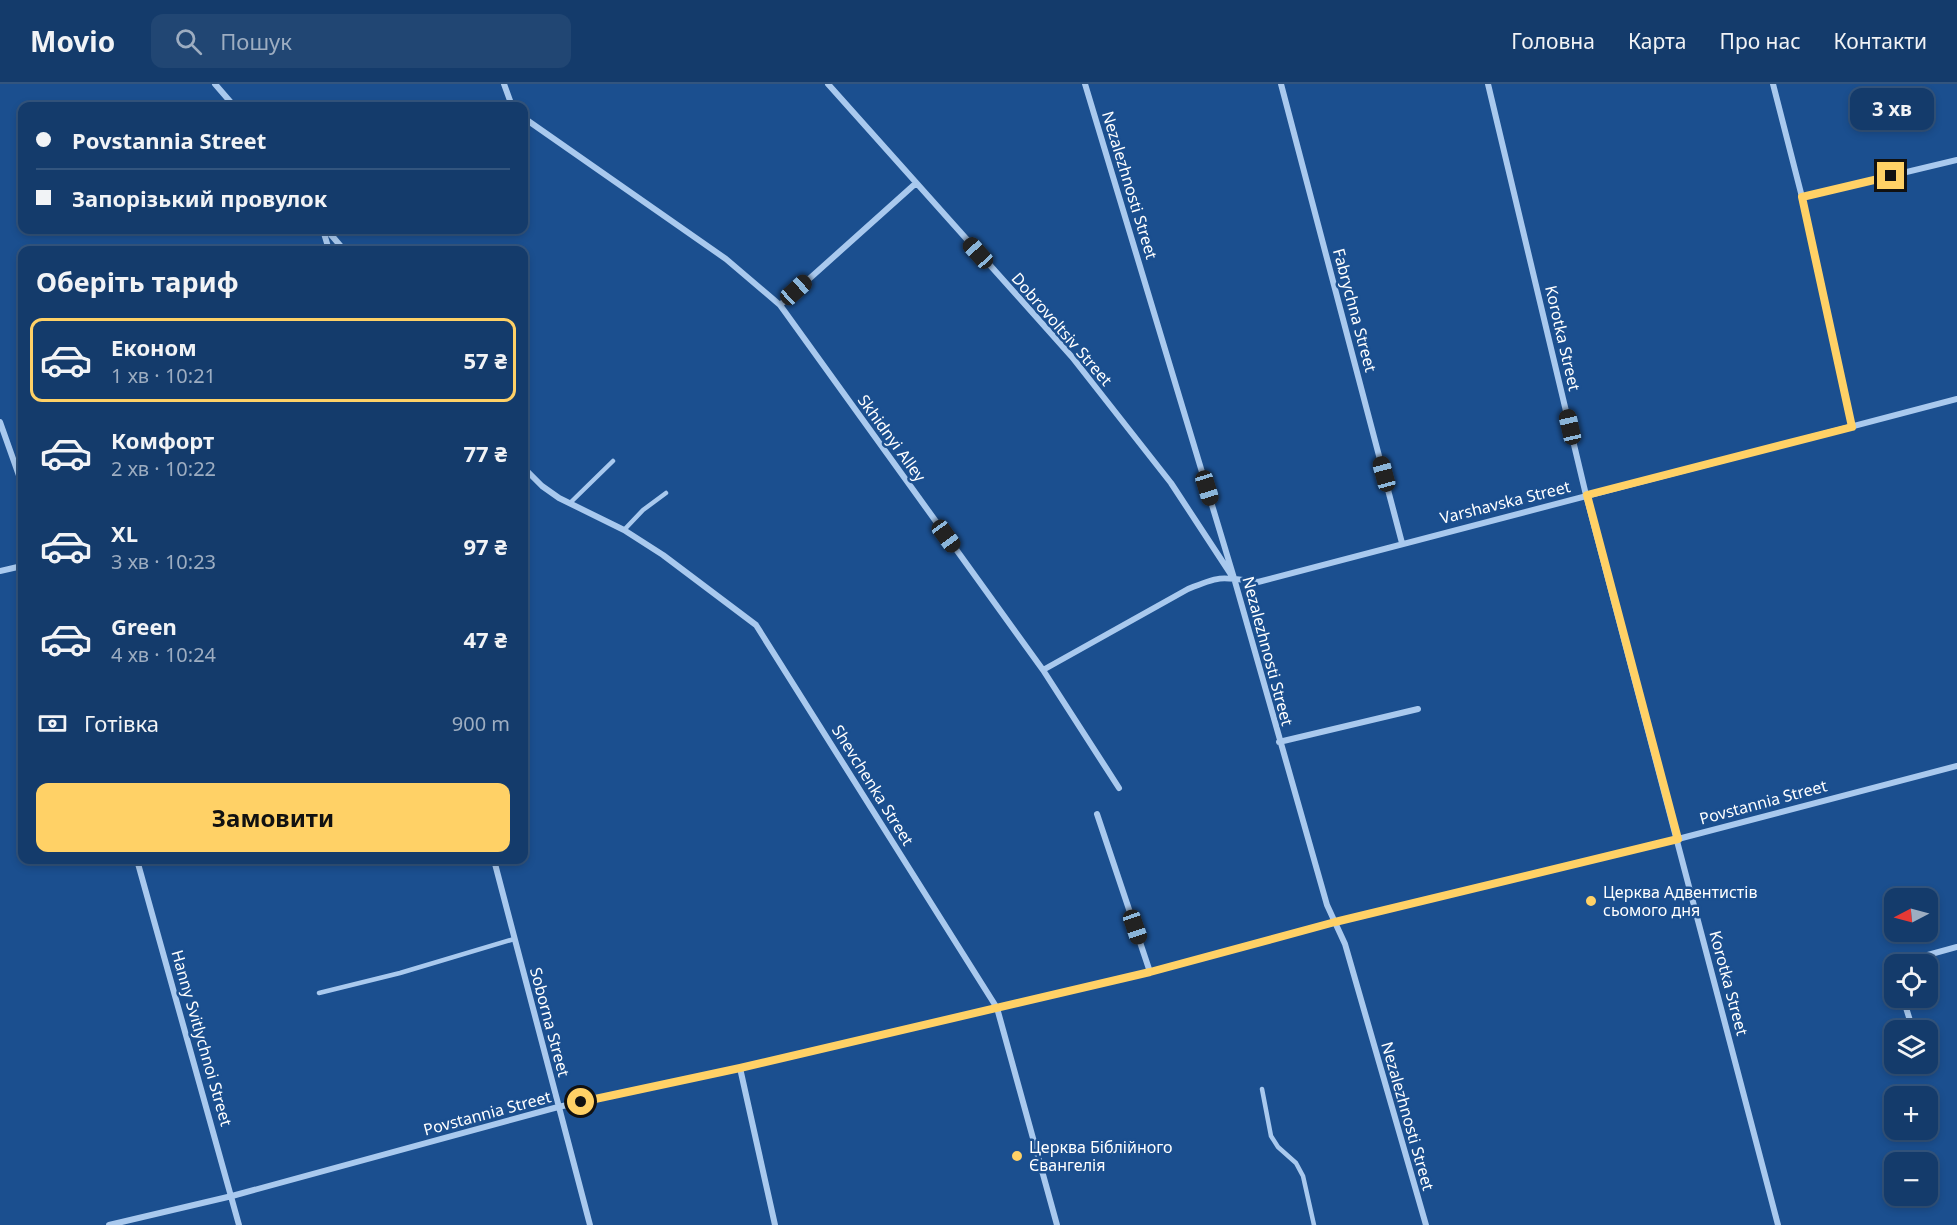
<!DOCTYPE html>
<html lang="uk">
<meta charset="utf-8">
<style>
:root{--surface:#143b6b;--page:#214673;--text:#f1f3f6;--muted:#9dadc1;--line:#33557e;--accent:#ffd166}
body{margin:0;font-family:"Noto Sans",sans-serif;background:var(--page);color:var(--text);height:100vh;display:flex;flex-direction:column;font-size:22px;white-space:nowrap}
*{box-sizing:border-box;margin:0}
p{font-size:20px;color:var(--muted)}
.icon{flex:none;width:33px;height:33px;fill:none;stroke:currentColor;stroke-width:2;stroke-linecap:round;stroke-linejoin:round}
.map{position:relative;flex:1;overflow:hidden}
.side{position:absolute;left:18px;top:162px;width:510px;height:618px;display:flex;flex-direction:column;background:var(--surface);border-radius:12px;box-shadow:0 3px 9px #0003,0 0 0 2px var(--line)}
.side>*{flex:none}
.guide{position:absolute;left:18px;top:18px;width:510px;height:132px;border-radius:12px;box-shadow:0 3px 9px #0003,0 0 0 2px var(--line);display:grid;align-content:center;height:132px;padding:0 18px;background:var(--surface)}
.needle{width:39px;rotate:264deg}
.buttons{position:absolute;left:1884px;top:804px;display:grid;gap:12px}
.buttons a{display:grid;place-items:center;width:54px;height:54px;border-radius:12px;background:var(--surface);box-shadow:0 3px 9px #0003,0 0 0 2px var(--line);font-size:30px}
.end{position:absolute;width:27px;height:27px;margin:-14px;border:8px solid #ffd166;background:#111;box-shadow:0 0 0 3px #111}
.from{border-radius:50%}
.bubble{position:absolute;height:42px;border-radius:12px;background:var(--surface);box-shadow:0 3px 9px #0003,0 0 0 2px var(--line);font-size:20px;font-weight:700;line-height:42px;text-align:center}
.car{position:absolute;width:18px;height:36px;margin:-18px -9px;border-radius:8px;box-shadow:0 0 4px 2px #0007;background:linear-gradient(#222 24%,#8ab4d8 0 40%,#222 0 76%,#8ab4d8 0 86%,#222 0)}
.guide b{display:flex;align-items:center;gap:21px;height:57px;font-size:22px}
.guide b+b{border-top:2px solid var(--line)}
.guide i{width:15px;height:15px;background:var(--text)}
ul{padding:0;list-style:none}
li{display:flex;align-items:center;gap:18px;height:84px;margin:0 12px 9px;padding:0 6px;border:3px solid transparent;border-radius:12px}
li div{flex:1}
li b{display:block;font-size:22px}
li em{font-style:normal;font-weight:700}
li.active{border-color:var(--accent)}
li>.icon{width:54px;height:54px;stroke-width:1.5}
h2{padding:0 18px;font-size:27px;line-height:72px}
.pay{display:flex;align-items:center;gap:15px;height:66px;padding:0 18px;font-size:22px}
.pay p{margin-inline-start:auto}
.button{display:flex;gap:12px;margin-top:auto;padding:12px 18px}
.button a{flex:1;height:69px;border-radius:12px;background:var(--accent);color:#111;font-size:24px;font-weight:700;line-height:69px;text-align:center}
header{display:flex;align-items:center;gap:36px;box-sizing:border-box;height:84px;padding:0 30px;background:var(--surface);border-bottom:2px solid var(--line)}
header strong{font-size:28px}
nav{display:flex;gap:33px;margin-inline-start:auto;font-size:21px}
.search{width:420px;height:54px;background:var(--page);display:flex;align-items:center;gap:15px;box-sizing:border-box;padding:0 21px;border-radius:12px;color:var(--muted);font-size:22px}
.map>svg:first-child{display:block}
.lines{fill:none;stroke-linecap:round;stroke-linejoin:round}
.lane{stroke:#a9c9ee;stroke-width:4.5}
.street{stroke:#a9c9ee;stroke-width:6}
.route{stroke:#ffd166;stroke-width:8}
.poi-dot{fill:#ffd166;stroke:#1b4f8f;stroke-width:2}
.labels{text-anchor:middle;stroke-width:5;stroke-linejoin:round;paint-order:stroke}
.street-label{font-size:16px;fill:#fff;stroke:#1b4f8f}
.poi-label{font-size:16px;fill:#fff;stroke:#1b4f8f;text-anchor:start}
</style>
<header>
<strong>Movio</strong>
<div class="search"><svg class="icon" aria-label="search" viewBox="0 0 24 24"><circle cx="10" cy="10" r="6"/><path d="M15 15l6 6"/></svg>Пошук</div>
<nav><a>Головна</a><a>Карта</a><a>Про нас</a><a>Контакти</a></nav>
</header>
<div class="map">
<svg width="1957" height="1141" viewBox="0 0 1957 1141">
<rect width="100%" height="100%" fill="#1b4f8f"/>
<g class="lines">
<path class="lane" d="M 570,419 L 613,377
M 624,446 L 643,426 L 666,409
M 319,909 L 400,889 L 514,855
M 1262,1005 L 1271,1052 L 1278,1063 L 1296,1079 L 1303,1092 L 1314,1141"/>
<path class="street" d="M 215,0 L 234,22
M 504,0 L 512,22
M 828,0 L 1072,273 L 1171,399 L 1230,489
M 1085,0 L 1234,494 L 1327,821 L 1345,860 L 1426,1141
M 1281,0 L 1402,459
M 1488,0 L 1586,411 L 1778,1141
M 1773,0 L 1802,113 L 1852,343
M 524,34 L 726,175 L 780,221 L 1043,586 L 1188,505 C 1222,491 1222,493 1258,498 L 1957,315
M 1802,113 L 1957,76
M 323,146 L 329,166
M 327,146 L 344,166
M 780,221 L 915,100
M 0,338 L 22,400
M 524,384 L 542,402 L 559,414 L 624,446 L 663,471 L 756,541 L 997,924 L 1057,1141
M 0,487 L 22,482
M 1043,586 L 1119,704
M 1279,658 L 1418,625
M 1097,730 L 1150,888
M 137,776 L 239,1141
M 494,776 L 590,1141
M 1895,880 L 1957,863
M 1903,914 L 1912,943
M 740,984 L 775,1141
M 109,1141 L 232,1112 L 558,1023 L 740,984 L 1150,888 L 1335,838 L 1678,755 L 1957,682"/>
</g>
<g class="lines">
<path class="route" d="M 581,1018 L 740,984 L 1150,888 L 1335,838 L 1678,755 L 1587,411 L 1852,343 L 1802,113 L 1891,92"/>
</g>
<g class="poi-dot">
<circle cx="1591" cy="817" r="6"/>
<circle cx="1017" cy="1072" r="6"/>
</g>
<g class="labels">
<g class="street-label">
<text transform="translate(1130 101) rotate(73)" y="6">Nezalezhnosti Street</text>
<text transform="translate(1355 226) rotate(75)" y="6">Fabrychna Street</text>
<text transform="translate(1062 245) rotate(49)" y="6">Dobrovoltsiv Street</text>
<text transform="translate(1563 254) rotate(77)" y="6">Korotka Street</text>
<text transform="translate(892 354) rotate(54)" y="6">Skhidnyi Alley</text>
<text transform="translate(1505 418) rotate(-14)" y="6">Varshavska Street</text>
<text transform="translate(1268 567) rotate(75)" y="6">Nezalezhnosti Street</text>
<text transform="translate(873 701) rotate(58)" y="6">Shevchenka Street</text>
<text transform="translate(1763 718) rotate(-15)" y="6">Povstannia Street</text>
<text transform="translate(1729 899) rotate(75)" y="6">Korotka Street</text>
<text transform="translate(550 938) rotate(75)" y="6">Soborna Street</text>
<text transform="translate(202 954) rotate(74)" y="6">Hanny Svitlychnoi Street</text>
<text transform="translate(487 1029) rotate(-15)" y="6">Povstannia Street</text>
<text transform="translate(1408 1032) rotate(74)" y="6">Nezalezhnosti Street</text>
</g>
<g class="poi-label">
<text x="1603" y="814">Церква Адвентистів<tspan x="1603" dy="18">сьомого дня</tspan></text>
<text x="1029" y="1069">Церква Біблійного<tspan x="1029" dy="18">Євангелія</tspan></text>
</g>
</g>
</svg>
<div class="buttons">
<a><svg class="needle" viewBox="-14 -14 28 28"><path d="M0-13l5 13h-10z" fill="#e53935"/><path d="M0 13l5-13h-10z" fill="#9dadc1"/></svg></a>
<a><svg class="icon" aria-label="locate" viewBox="0 0 24 24"><circle cx="12" cy="12" r="6"/><path d="M12 2v4M12 18v4M2 12h4M18 12h4"/></svg></a>
<a><svg class="icon" aria-label="layers" viewBox="0 0 24 24"><path d="M12 4l9 5-9 5-9-5zM3 14l9 5 9-5"/></svg></a>
<a>+</a>
<a>−</a>
</div>
<i class="end from" style="left:581px;top:1018px"></i>
<i class="end" style="left:1891px;top:92px"></i>
<div class="bubble" style="left:1850px;top:4px;width:84px">3 хв</div>
<i class="car" style="left:978px;top:169px;rotate:318deg"></i>
<i class="car" style="left:796px;top:206px;rotate:48deg"></i>
<i class="car" style="left:1570px;top:343px;rotate:347deg"></i>
<i class="car" style="left:1384px;top:390px;rotate:345deg"></i>
<i class="car" style="left:1207px;top:404px;rotate:163deg"></i>
<i class="car" style="left:946px;top:452px;rotate:144deg"></i>
<i class="car" style="left:1135px;top:843px;rotate:161deg"></i>
<div class="guide">
<b><i class="from"></i>Povstannia Street</b>
<b><i></i>Запорізький провулок</b>
</div>
<section class="side">
<h2>Оберіть тариф</h2>
<ul>
<li class="active"><svg class="icon" aria-label="car" viewBox="0 0 24 24"><path d="M5 17H2v-5l4-1 3-4h7l3 4 3 1v5h-3M9 17h6M6 11h13"/><circle cx="7" cy="17" r="2"/><circle cx="17" cy="17" r="2"/></svg><div><b>Економ</b><p>1 хв · 10:21</p></div><em>57 ₴</em></li>
<li><svg class="icon" aria-label="car" viewBox="0 0 24 24"><path d="M5 17H2v-5l4-1 3-4h7l3 4 3 1v5h-3M9 17h6M6 11h13"/><circle cx="7" cy="17" r="2"/><circle cx="17" cy="17" r="2"/></svg><div><b>Комфорт</b><p>2 хв · 10:22</p></div><em>77 ₴</em></li>
<li><svg class="icon" aria-label="car" viewBox="0 0 24 24"><path d="M5 17H2v-5l4-1 3-4h7l3 4 3 1v5h-3M9 17h6M6 11h13"/><circle cx="7" cy="17" r="2"/><circle cx="17" cy="17" r="2"/></svg><div><b>XL</b><p>3 хв · 10:23</p></div><em>97 ₴</em></li>
<li><svg class="icon" aria-label="car" viewBox="0 0 24 24"><path d="M5 17H2v-5l4-1 3-4h7l3 4 3 1v5h-3M9 17h6M6 11h13"/><circle cx="7" cy="17" r="2"/><circle cx="17" cy="17" r="2"/></svg><div><b>Green</b><p>4 хв · 10:24</p></div><em>47 ₴</em></li>
</ul>
<div class="pay"><svg class="icon" aria-label="cash" viewBox="0 0 24 24"><path d="M3 7h18v10H3z"/><circle cx="12" cy="12" r="2"/></svg>Готівка<p>900 m</p></div>
<div class="button"><a>Замовити</a></div>
</section>
</div>
